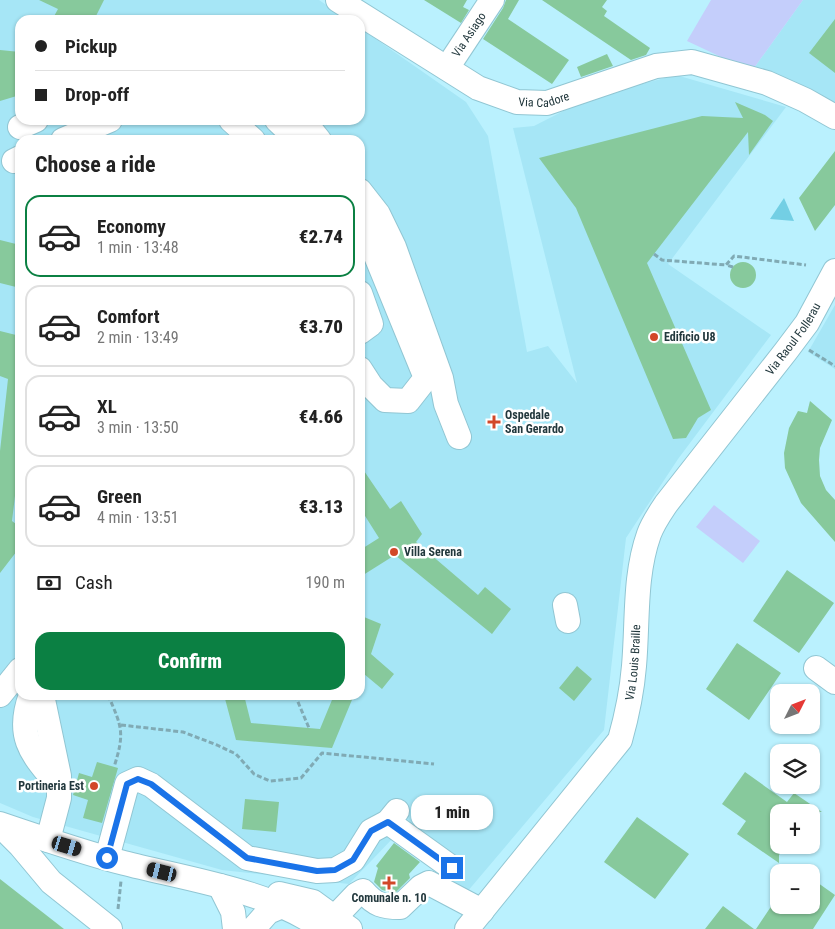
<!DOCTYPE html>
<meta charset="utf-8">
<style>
:root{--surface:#fff;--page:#f6f6f6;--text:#222;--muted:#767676;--line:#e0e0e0;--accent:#0b8043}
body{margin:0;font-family:"Roboto Condensed",sans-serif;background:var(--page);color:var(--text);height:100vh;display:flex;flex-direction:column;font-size:19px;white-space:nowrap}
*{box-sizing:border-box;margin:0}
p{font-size:16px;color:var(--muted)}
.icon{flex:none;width:28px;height:28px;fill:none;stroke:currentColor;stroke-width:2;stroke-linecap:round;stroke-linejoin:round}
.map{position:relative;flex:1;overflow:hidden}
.panel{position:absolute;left:15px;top:135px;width:350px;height:565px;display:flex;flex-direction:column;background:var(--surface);border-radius:15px;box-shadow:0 1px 4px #0004}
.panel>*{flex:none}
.guide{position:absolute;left:15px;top:15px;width:350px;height:110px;border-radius:15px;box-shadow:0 1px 4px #0004;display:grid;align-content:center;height:110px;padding:0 20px;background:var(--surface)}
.needle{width:32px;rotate:48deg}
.tools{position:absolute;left:770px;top:684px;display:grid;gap:10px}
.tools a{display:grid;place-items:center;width:50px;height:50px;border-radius:10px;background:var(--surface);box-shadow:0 1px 4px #0004;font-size:25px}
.end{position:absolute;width:22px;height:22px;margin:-11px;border:6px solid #1a73e8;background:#fff;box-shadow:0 0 0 2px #fff}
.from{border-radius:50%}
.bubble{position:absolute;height:35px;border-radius:15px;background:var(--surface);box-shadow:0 1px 4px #0004;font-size:16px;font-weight:800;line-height:35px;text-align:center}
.car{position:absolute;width:15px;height:30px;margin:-15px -8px;border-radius:6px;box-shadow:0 0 4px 1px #0007;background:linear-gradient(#222 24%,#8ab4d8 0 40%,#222 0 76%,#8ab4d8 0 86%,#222 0)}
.guide b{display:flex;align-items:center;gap:18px;height:48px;font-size:19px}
.guide b+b{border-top:1px solid var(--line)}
.guide i{width:12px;height:12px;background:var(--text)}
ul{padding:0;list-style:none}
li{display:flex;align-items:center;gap:15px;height:82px;margin:0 10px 8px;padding:0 10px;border:2px solid var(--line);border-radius:15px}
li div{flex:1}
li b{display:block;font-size:19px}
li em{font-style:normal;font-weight:800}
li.current{border-color:var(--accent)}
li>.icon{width:45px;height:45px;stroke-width:1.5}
h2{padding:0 20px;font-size:22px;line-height:60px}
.pay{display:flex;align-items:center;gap:12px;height:55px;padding:0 20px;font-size:19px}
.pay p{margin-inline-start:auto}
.button{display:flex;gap:10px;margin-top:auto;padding:10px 20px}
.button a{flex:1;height:58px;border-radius:15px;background:var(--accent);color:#fff;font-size:20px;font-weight:800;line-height:58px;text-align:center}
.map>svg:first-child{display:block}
.built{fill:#a6e6f6;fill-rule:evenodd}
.green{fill:#c4cefb}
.water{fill:#73cfe4}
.building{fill:#87c99c}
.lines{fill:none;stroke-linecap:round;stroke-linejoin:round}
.minor-casing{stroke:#91c6d3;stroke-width:26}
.path{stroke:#80aab4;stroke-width:3;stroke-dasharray:5 2.5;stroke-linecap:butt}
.minor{stroke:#fff;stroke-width:24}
.route{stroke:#1a73e8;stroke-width:6}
.poi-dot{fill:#d24728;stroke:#fff;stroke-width:2}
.labels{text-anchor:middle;stroke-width:5;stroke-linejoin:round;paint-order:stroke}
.street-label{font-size:12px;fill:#22383d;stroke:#fff}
.poi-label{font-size:12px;font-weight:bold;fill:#22383d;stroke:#fff;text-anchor:start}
</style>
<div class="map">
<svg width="835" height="929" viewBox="0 0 835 929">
<rect width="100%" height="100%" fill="#baf1fe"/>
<path class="built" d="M 0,0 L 319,0 L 348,20 L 20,20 L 20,120 L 360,120 L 360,28 L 466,102 L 488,136 L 527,352 L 548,346 L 577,383 L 513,128 L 534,126 L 589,98 L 676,75 L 786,107 L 668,264 L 771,335 L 678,459 L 626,538 L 604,730 L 467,892 L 395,836 L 349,884 L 222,870 L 33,817 L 0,803 ZM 20,140 L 360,140 L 360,695 L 20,695 Z
M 803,0 L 835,0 L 835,107 L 754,68 Z
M 835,305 L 835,369 L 808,352 Z"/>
<path class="green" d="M 711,0 L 803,0 L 754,68 L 721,57 L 687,41 Z
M 714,505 L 760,541 L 743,563 L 696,527 Z"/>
<path class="water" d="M 784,198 L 794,221 L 770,219 Z"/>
<path class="building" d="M 39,0 L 104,0 L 94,20 L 52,20 L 58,9 Z
M 424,0 L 467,0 L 463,7 L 469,10 L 461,23 Z
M 506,0 L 519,0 L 508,19 L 569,60 L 552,84 L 483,39 L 503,8 Z
M 542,0 L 607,0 L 602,7 L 607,11 L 604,16 L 650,48 L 646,55 L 631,60 Z
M 835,19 L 835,73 L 809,53 Z
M 0,50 L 20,52 L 20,95 L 0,101 Z
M 607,54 L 613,66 L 581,77 L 577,67 Z
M 735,102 L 765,115 L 773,121 L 749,155 L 748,132 L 647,263 L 711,410 L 698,418 L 686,438 L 673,439 L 576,208 L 539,158 L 702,116 L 743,118 Z
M 835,151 L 835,205 L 815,231 L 799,198 Z
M 0,240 L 20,245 L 20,288 L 0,283 Z
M730 275a13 13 0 1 1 26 0a13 13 0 1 1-26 0Z
M 0,331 L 20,336 L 20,454 L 12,521 L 20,527 L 20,547 L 0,573 L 0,451 L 8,379 L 0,376 Z
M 810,401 L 832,420 L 820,448 L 819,460 L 820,476 L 826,490 L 835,500 L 835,542 L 801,503 L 785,468 L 784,453 L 789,428 L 798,411 L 807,413 Z
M 360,465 L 390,509 L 401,501 L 422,534 L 416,542 L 478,595 L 485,587 L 511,609 L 492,634 L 395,555 L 360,577 L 360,550 L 379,538 L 360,508 Z
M 787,570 L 834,603 L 799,653 L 753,621 Z
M 364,617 L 381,624 L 371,654 L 394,674 L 382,689 L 364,674 L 362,680 L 360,679 L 360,629 Z
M 737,643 L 781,673 L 749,720 L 706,689 Z
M 577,666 L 592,679 L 574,701 L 559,688 Z
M 224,695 L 244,695 L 251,723 L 320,729 L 334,695 L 354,695 L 332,748 L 236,740 Z
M 97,762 L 118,768 L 102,823 L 83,818 L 88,800 L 73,795 L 79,773 L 92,777 Z
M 745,772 L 787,802 L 794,793 L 822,812 L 779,812 L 779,845 L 786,845 L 779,855 L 779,863 L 737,834 L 746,821 L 722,804 Z
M 245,799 L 279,802 L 276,832 L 242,829 Z
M 637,817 L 689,854 L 655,899 L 604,862 Z
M 394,843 L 420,862 L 409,874 L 410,878 L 395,893 L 382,890 L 374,882 L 378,868 L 376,866 Z
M 811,878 L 835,895 L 813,929 L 756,929 L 772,905 L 811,905 Z
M 0,879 L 64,929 L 0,929 Z
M 723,906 L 754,929 L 705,929 Z"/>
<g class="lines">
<g class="minor-casing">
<g id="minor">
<path id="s1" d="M 338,0 L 478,88 L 517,102 L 547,103 L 656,66 L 692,62 L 767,83 L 805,100 L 835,117"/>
<path id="s2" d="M 447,68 L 492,0"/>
<path d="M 231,120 L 253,140"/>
<path d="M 277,120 L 298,140"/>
<path d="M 303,120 L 319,140"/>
<path d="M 20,127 L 36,120"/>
<path d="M 63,140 L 110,120"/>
<path d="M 14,161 L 20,158"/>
<path d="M 360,191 L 378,214 L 394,247 L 441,378 L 446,404 L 459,437"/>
<path d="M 360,222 L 365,229 L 426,378 L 408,401 L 385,400 L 371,386 L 360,369"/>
<path d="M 360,293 L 371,324 L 360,332"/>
<path d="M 565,605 L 568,621"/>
<path d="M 816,668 L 835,682"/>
<path d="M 0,695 L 20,670"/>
<path d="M 31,695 C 15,738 33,755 58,785"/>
<path d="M 42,695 L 59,776 L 59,798 L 48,840"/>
<path d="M 388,822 L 452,868"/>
<path d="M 0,824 C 41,838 82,852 124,863 C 182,878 276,892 322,929"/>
<path d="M 1,826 L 20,845 L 51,882 L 110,929"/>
<path d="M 107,858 L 127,784 L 138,779 L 151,785 L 247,858 L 317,871 L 335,870 L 353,860 L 371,831 L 388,822 L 397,811"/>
<path d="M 220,886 L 233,912 L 235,929"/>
<path d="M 279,894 L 313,902 L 350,929"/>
<path d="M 335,917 L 356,895 L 363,891 C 375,905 383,907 400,907 L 421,887 L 429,883 L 482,911"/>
<path d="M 253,929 L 268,912 L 282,906"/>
<path id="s3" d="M 467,929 L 620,740 C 627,715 632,691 634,666 C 638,621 634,576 649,534 C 653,523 660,513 666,504 L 786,351 L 807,323 L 835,271"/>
</g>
</g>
<path class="path" d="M 654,254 L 662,260 L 726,265
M 733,267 L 726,265 L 734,256 L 806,265
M 809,350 L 835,366
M 108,695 C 122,727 125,733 114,767
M 295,695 L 309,728
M 121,725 L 183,732 L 217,745 L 236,754 L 254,774 L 270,781 L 301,778 L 322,753 L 434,764
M 118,909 L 121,881"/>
<use href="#minor" class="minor"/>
</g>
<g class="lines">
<path class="route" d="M 107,858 L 127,784 L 138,779 L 151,784 L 247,858 L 317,871 L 335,870 L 353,860 L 371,831 L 388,822 L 452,868"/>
</g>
<g class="poi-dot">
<circle cx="654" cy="337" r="5"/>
<path d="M491.5 414.5h5v5h5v5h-5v5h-5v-5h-5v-5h5z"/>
<circle cx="394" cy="552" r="5"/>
<circle cx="94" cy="786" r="5"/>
<path d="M386.5 875.5h5v5h5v5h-5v5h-5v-5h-5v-5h5z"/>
</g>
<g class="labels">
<g class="street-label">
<text dy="4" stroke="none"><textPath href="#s2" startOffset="40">Via Asiago</textPath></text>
<text dy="4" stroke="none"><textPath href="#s1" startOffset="234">Via Cadore</textPath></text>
<text dy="4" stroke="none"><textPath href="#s3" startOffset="695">Via Raoul Follerau</textPath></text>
<text dy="4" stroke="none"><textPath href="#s3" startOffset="322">Via Louis Braille</textPath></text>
</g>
<g class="poi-label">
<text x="664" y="341">Edificio U8</text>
<text x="505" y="419">Ospedale<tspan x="505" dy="14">San Gerardo</tspan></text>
<text x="404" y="556">Villa Serena</text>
<text x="84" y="790" text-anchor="end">Portineria Est</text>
<text x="389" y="902" text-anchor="middle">Comunale n. 10</text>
</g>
</g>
</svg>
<div class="tools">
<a><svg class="needle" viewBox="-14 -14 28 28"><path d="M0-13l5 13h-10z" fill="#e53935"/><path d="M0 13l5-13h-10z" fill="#767676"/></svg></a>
<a><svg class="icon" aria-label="layers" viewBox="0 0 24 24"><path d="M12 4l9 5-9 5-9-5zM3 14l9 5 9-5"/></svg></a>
<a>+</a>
<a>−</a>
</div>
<i class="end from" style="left:107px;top:858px"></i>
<i class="end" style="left:452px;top:868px"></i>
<div class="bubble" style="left:411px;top:795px;width:82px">1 min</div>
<i class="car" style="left:67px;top:846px;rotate:107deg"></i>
<i class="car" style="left:162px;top:872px;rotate:284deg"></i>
<div class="guide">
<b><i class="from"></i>Pickup</b>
<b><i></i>Drop-off</b>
</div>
<section class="panel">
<h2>Choose a ride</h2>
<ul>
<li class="current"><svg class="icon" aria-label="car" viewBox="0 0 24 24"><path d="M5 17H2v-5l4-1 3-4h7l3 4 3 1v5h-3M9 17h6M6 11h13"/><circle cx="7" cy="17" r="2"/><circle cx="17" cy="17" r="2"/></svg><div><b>Economy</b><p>1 min · 13:48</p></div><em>€2.74</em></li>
<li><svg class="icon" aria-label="car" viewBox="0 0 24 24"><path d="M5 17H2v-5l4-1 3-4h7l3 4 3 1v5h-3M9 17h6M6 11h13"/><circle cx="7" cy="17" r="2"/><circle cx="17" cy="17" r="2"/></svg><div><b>Comfort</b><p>2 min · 13:49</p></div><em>€3.70</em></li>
<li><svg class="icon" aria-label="car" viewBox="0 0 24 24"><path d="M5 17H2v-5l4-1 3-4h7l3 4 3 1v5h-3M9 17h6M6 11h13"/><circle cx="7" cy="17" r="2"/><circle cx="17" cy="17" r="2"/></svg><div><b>XL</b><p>3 min · 13:50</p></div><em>€4.66</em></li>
<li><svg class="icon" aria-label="car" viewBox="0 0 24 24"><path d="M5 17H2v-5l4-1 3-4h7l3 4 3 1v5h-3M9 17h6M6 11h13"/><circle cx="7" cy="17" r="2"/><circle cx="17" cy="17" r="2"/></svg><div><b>Green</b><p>4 min · 13:51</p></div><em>€3.13</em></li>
</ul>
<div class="pay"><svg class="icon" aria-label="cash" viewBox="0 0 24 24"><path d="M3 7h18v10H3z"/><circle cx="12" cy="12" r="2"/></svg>Cash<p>190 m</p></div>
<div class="button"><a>Confirm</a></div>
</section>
</div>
